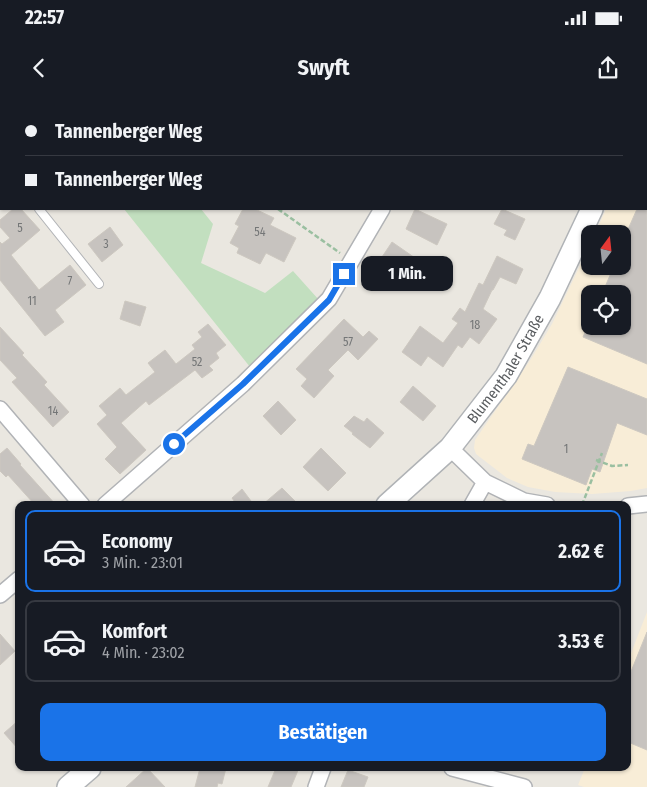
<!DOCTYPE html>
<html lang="de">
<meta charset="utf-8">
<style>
:root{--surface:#171b24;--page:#20242c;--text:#f1f3f6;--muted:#9ea1a6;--line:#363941;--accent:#1a73e8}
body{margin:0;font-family:"Fira Sans Condensed",sans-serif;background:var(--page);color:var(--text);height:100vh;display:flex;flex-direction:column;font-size:19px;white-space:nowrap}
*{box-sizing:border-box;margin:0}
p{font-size:16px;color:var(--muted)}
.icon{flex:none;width:28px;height:28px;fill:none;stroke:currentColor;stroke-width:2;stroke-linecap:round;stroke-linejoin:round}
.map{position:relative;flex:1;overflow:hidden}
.drawer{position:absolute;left:15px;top:401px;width:616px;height:270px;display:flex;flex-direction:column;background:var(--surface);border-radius:10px;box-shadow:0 1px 4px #0004}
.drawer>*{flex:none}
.banner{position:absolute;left:0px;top:0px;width:648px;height:110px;box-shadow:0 1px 4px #0004;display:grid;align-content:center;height:110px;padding:0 25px;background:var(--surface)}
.needle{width:32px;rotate:15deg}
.tools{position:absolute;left:581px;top:125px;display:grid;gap:10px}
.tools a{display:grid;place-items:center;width:50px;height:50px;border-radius:10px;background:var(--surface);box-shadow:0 1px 4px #0004;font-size:25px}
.end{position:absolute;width:22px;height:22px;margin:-11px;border:6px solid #1a73e8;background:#fff;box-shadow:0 0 0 2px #fff}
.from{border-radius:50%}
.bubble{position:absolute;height:35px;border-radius:10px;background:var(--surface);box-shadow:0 1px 4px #0004;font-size:16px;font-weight:700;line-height:35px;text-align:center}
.banner b{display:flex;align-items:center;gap:18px;height:48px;font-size:19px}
.banner b+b{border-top:1px solid var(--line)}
.banner i{width:12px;height:12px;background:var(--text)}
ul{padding:9px 0 0;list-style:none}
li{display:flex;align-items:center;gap:15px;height:82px;margin:0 10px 8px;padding:0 15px;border:2px solid var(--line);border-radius:10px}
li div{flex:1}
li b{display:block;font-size:19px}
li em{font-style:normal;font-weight:700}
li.current{border-color:var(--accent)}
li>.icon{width:45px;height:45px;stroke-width:1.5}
.action{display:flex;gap:10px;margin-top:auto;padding:10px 25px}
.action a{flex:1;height:58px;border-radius:10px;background:var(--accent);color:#fff;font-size:20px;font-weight:700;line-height:58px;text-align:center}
.status{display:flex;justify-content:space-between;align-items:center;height:35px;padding:0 25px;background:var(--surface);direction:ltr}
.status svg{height:14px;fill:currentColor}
header{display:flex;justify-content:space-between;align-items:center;height:65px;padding:0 25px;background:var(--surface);font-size:22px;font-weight:700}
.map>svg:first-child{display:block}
.commercial{fill:#f8edd7;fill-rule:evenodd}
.green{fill:#c2dfbf}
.building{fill:#c7c3bf;stroke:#cdc8c0}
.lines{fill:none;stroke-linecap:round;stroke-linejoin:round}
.service-casing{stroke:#b1b3b6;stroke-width:10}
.minor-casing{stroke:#b1b3b6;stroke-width:18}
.secondary-casing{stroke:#b0b3b6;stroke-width:24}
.path{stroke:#9abfa0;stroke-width:2.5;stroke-dasharray:5 2.5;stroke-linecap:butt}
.service{stroke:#fff;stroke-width:8}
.minor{stroke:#fff;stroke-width:15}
.secondary{stroke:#fff;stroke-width:21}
.route{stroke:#1a73e8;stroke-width:6}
.labels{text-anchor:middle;stroke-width:5;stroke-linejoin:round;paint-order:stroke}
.number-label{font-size:12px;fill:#747677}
.street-label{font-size:15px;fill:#595c5f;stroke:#fff}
</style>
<div class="status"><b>22:57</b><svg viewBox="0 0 49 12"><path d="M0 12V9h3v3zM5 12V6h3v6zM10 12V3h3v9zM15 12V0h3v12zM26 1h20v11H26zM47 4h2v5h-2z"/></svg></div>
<header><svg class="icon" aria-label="back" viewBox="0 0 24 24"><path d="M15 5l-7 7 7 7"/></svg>Swyft<svg class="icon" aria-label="share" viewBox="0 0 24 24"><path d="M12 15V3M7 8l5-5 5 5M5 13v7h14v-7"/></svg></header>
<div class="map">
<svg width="647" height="687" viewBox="0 0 647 687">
<rect width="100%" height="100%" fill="#eae7e0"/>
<path class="commercial" d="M 647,20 L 647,388 L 631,391 L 592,394 L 555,392 L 528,387 L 507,378 L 476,354 L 474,348 L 475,340 L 531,259 L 552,224 L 590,145 L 590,166 L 622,166 L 622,134 L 595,134 L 606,109 L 646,109 ZM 590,194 L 622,194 L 622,226 L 590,226 Z
M 647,512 L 647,687 L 584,687 L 578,685 L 585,668 L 628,668 L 628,561 Z"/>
<path class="green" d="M 124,109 L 201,109 L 213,124 L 201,163 L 265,193 L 293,171 L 319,200 L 250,267 Z"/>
<path class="building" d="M 13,109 L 21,109 L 40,130 L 11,155 L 39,190 L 70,165 L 86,185 L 55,210 L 64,222 L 45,236 L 0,180 L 0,142 L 2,144 L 10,138 L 0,127 L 0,120 Z
M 243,109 L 255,109 L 274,118 L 270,125 L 296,138 L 284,162 L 266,153 L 260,164 L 237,153 L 239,148 L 230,143 L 239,126 L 235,124 Z
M 415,109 L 447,124 L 437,145 L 406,129 Z
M 502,109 L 525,119 L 515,140 L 504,135 L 507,130 L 494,124 Z
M 637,109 L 647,109 L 647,264 L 583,237 L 588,226 L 622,226 L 622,194 L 602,194 L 614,166 L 622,166 L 622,143 Z
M 110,127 L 123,145 L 102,162 L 88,144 Z
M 392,142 L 418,160 L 403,181 L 378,163 Z
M 497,156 L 523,169 L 516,184 L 500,177 L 493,190 L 492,190 L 483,209 L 497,219 L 479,244 L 470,237 L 462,248 L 458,245 L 443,267 L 428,256 L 421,266 L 402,252 L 420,226 L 443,243 L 458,223 L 452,219 L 460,208 L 465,212 L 479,183 L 483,185 Z
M 125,201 L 146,207 L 140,226 L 120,219 Z
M 344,219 L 363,237 L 369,231 L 378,239 L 358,260 L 348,250 L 328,270 L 334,276 L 314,298 L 301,286 L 307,279 L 296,269 Z
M 208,224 L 226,245 L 216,253 L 219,258 L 209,266 L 213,270 L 202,278 L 195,270 L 149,305 L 146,301 L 121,323 L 146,350 L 120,374 L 105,359 L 117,347 L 97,324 L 107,315 L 99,306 L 120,288 L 126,295 L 155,272 L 148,263 L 165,250 L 176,264 L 195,249 L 192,245 L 202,237 L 198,232 Z
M 0,227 L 24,253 L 22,255 L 47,282 L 44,285 L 69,312 L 53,327 L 12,282 L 17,278 L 0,260 Z
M 568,267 L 647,299 L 647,335 L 617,323 L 600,372 L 592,369 L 586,385 L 522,359 L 528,344 L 534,346 Z
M 413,286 L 436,306 L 423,321 L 400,302 Z
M 278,301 L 296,320 L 281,335 L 263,316 Z
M 354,316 L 364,322 L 367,318 L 384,333 L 370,348 L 352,334 L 353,333 L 344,326 Z
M 7,348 L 21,364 L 20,365 L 56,405 L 35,405 L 8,375 L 6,377 L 0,371 L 0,354 Z
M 321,348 L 346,373 L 328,391 L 303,367 Z
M 282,388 L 299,405 L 262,405 Z
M 242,389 L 254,405 L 237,405 L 232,398 Z
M 647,532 L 647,650 L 628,642 L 628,579 Z
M 0,534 L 15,551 L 0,565 Z
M 19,620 L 19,650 L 4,633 Z
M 147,668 L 165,687 L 126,687 Z
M 200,668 L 226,668 L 222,684 L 218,683 L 217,687 L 195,687 Z
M 276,668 L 299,668 L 291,687 L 268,687 Z
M 348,670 L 368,677 L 364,687 L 341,687 Z"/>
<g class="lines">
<g class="service-casing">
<path id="service" d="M 0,76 L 1,77
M 39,109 L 99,184"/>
</g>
<g class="minor-casing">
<path id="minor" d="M 425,1 L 425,0
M 0,309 L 82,405
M 450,348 L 485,382 L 472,405
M 485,382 L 524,401 L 547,405
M 105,405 L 243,284 L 329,199 L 382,109
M 628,406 L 647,404
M 0,495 L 19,479
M 452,668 L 524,687
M 316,687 L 323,668"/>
</g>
<g class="secondary-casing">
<g id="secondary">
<path d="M 640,1 L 640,0"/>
<path id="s1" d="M 387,405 L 450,348 L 506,276 L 550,198 L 592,109"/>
<path d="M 68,687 L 90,668"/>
</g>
</g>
<path class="path" d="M 366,0 L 368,1
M 245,1 L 245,0
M 278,109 L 340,153
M 596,360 L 612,366 L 628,365
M 582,405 L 602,353"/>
<use href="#service" class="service"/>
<use href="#minor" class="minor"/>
<use href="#secondary" class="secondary"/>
</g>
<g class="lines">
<path class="route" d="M 174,344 L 243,284 L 329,200 L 344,174"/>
</g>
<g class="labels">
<g class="number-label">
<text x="20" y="132">5</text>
<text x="260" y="136">54</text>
<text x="106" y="148">3</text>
<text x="70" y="185">7</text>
<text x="32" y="205">11</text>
<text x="475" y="229">18</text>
<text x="348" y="246">57</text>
<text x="197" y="266">52</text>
<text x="53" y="315">14</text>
<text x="566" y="353">1</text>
</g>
<g class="street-label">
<text dy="5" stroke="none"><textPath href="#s1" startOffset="182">Blumenthaler Straße</textPath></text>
</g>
</g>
</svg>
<div class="tools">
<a><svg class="needle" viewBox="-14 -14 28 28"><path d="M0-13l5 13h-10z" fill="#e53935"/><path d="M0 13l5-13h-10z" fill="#9ea1a6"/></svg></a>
<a><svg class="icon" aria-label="locate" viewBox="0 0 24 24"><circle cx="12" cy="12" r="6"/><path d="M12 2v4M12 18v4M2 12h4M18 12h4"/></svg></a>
</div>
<i class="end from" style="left:174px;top:344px"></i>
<i class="end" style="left:344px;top:174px"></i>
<div class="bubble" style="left:361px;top:156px;width:92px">1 Min.</div>
<div class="banner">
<b><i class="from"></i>Tannenberger Weg</b>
<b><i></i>Tannenberger Weg</b>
</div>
<section class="drawer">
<ul>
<li class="current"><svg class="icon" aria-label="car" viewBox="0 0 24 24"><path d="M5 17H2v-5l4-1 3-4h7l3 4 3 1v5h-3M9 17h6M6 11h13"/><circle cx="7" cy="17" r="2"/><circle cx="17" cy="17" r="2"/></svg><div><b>Economy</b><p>3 Min. · 23:01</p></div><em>2.62 €</em></li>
<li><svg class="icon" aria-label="car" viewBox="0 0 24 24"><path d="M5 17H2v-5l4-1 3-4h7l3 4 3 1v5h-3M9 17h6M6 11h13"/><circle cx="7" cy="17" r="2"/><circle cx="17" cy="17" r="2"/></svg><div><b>Komfort</b><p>4 Min. · 23:02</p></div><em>3.53 €</em></li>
</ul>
<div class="action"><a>Bestätigen</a></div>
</section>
</div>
